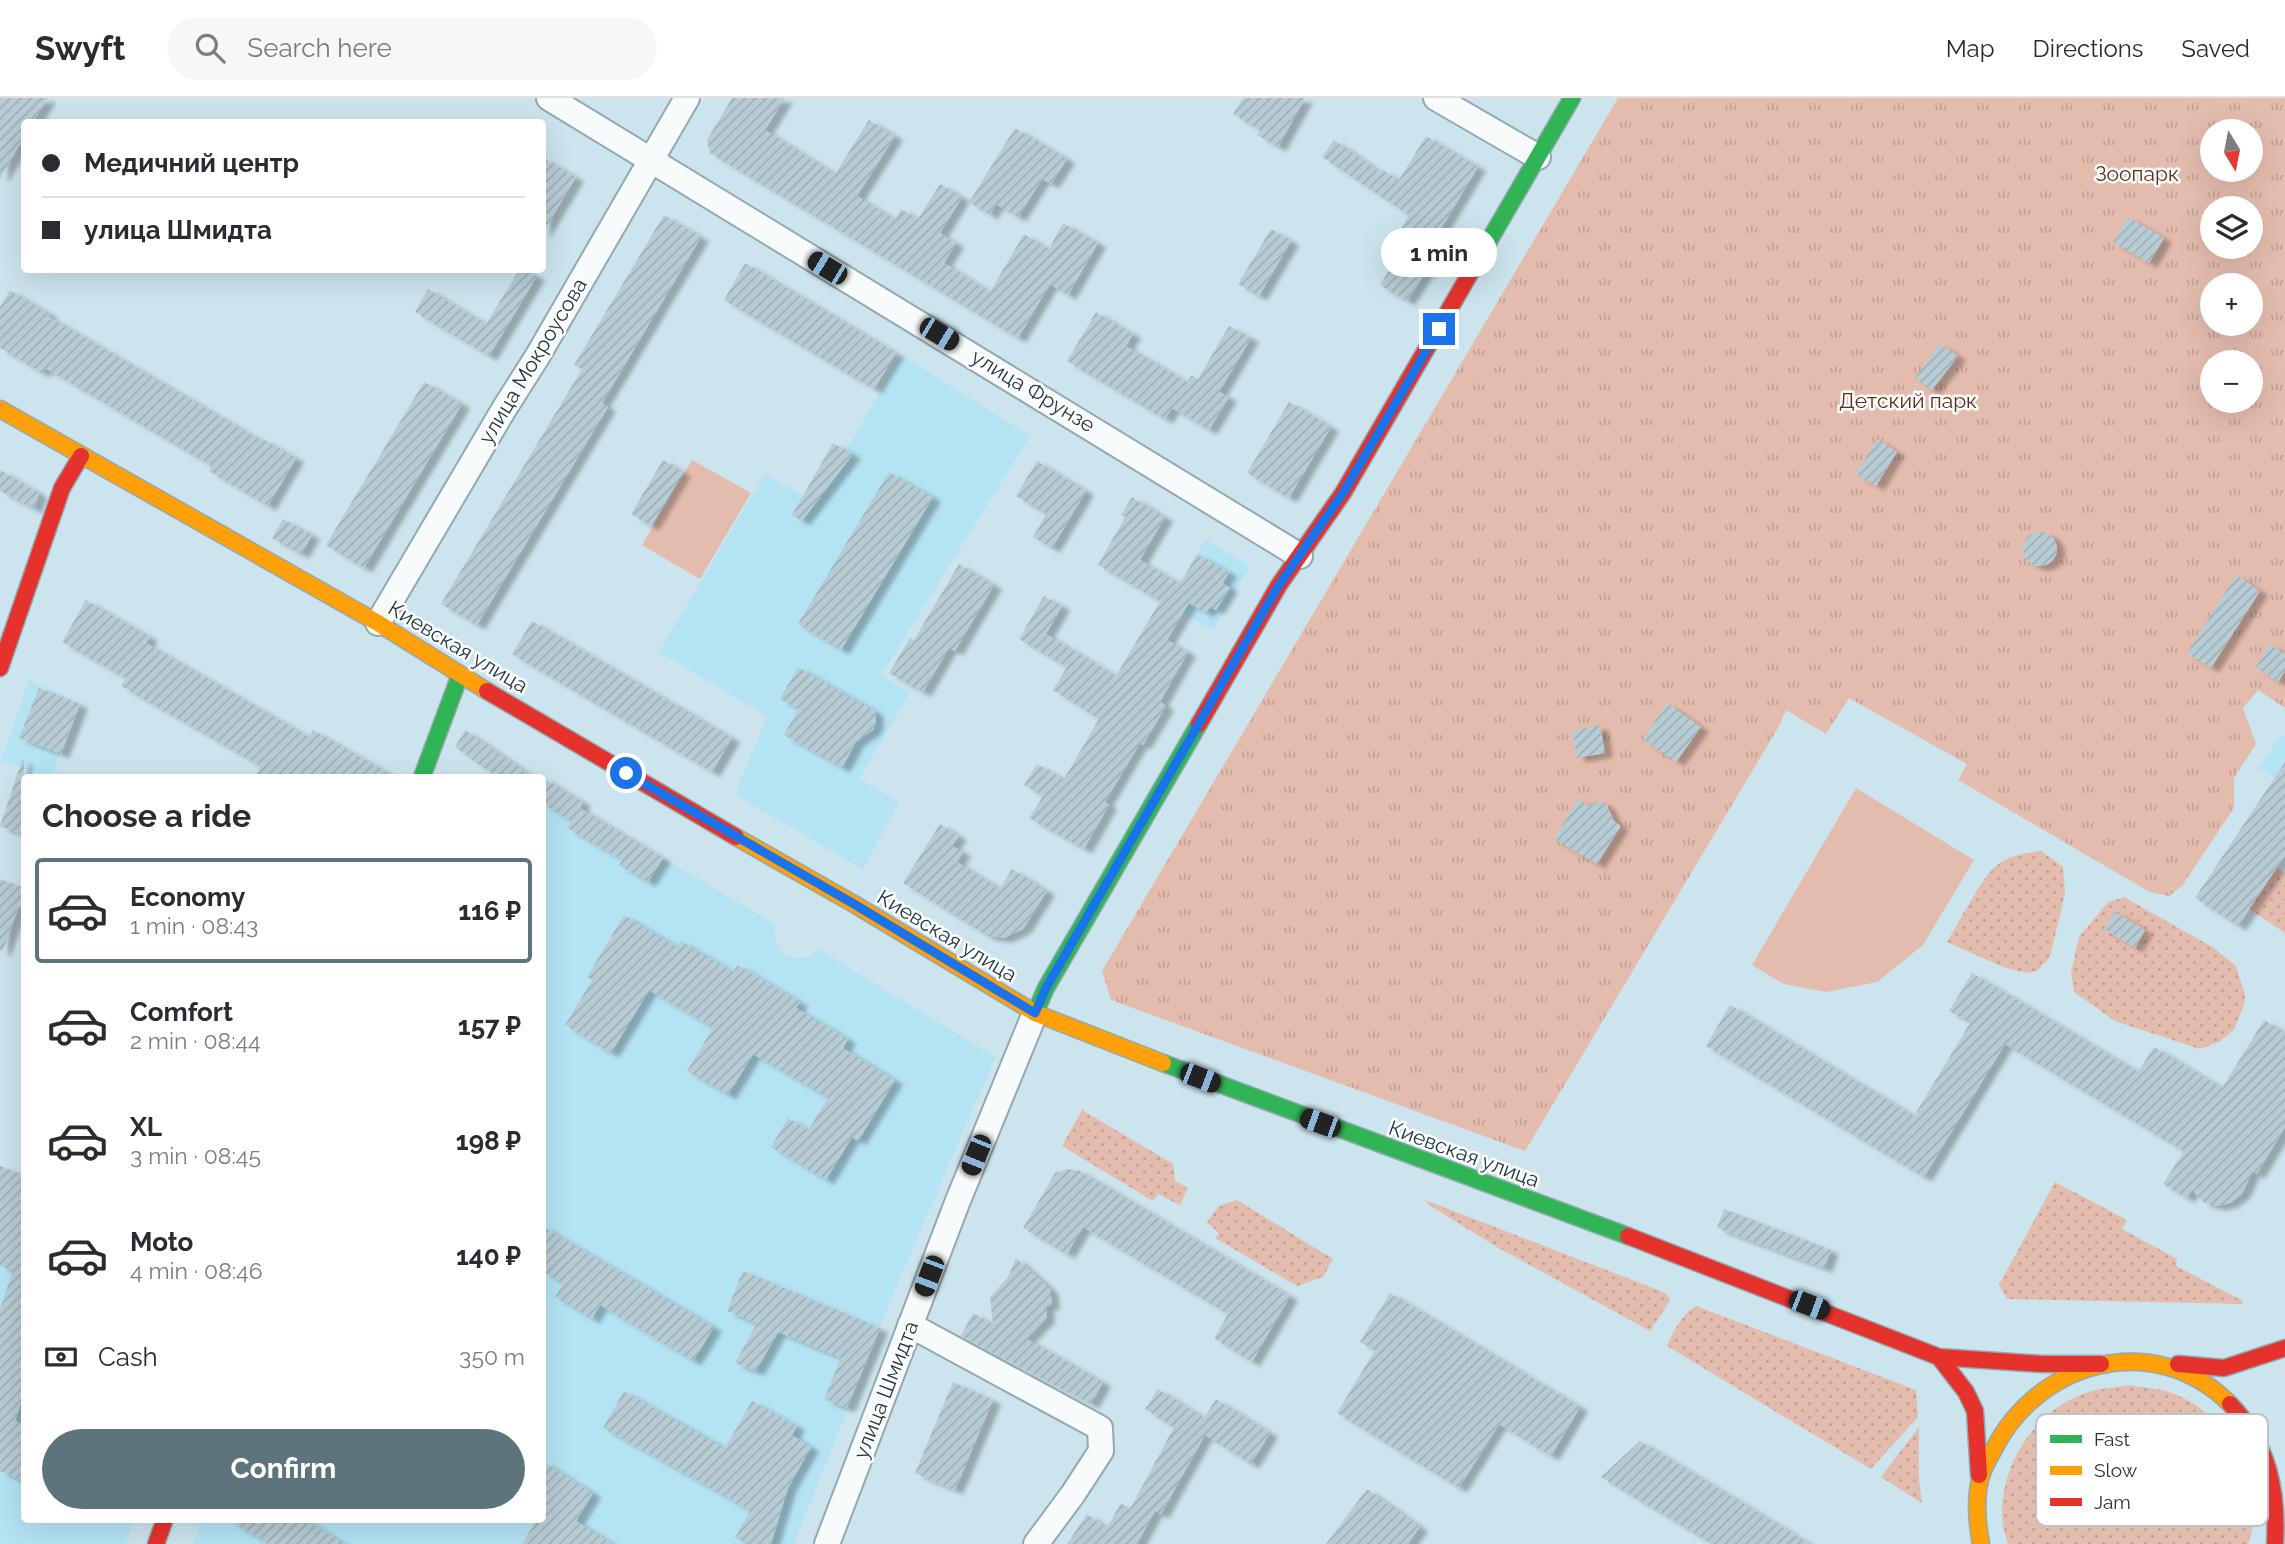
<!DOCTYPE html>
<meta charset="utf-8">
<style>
:root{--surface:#fff;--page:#f7f7f7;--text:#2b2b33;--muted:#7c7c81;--line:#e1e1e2;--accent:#5e747d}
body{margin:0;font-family:Raleway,sans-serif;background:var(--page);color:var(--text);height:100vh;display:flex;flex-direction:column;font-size:26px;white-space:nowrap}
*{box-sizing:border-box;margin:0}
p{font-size:23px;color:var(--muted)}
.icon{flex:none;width:38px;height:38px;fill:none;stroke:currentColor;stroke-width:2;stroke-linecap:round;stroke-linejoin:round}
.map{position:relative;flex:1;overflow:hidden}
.drawer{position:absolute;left:21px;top:676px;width:525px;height:749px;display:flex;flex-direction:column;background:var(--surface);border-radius:7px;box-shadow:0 7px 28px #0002}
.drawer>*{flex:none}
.hud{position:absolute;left:21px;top:21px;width:525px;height:154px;border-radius:7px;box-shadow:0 7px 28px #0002;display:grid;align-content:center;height:154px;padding:0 21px;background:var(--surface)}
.needle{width:46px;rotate:170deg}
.fabs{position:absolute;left:2200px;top:21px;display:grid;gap:14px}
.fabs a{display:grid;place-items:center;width:63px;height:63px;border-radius:50%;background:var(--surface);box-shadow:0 7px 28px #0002;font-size:35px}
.end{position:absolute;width:32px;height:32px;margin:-16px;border:9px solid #1a73e8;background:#fff;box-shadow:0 0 0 4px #fff}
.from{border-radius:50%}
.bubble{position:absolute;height:49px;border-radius:24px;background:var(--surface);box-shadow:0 7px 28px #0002;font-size:23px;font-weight:700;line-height:49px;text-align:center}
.car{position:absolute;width:21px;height:42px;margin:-21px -10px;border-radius:9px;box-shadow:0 0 5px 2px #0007;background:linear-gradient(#222 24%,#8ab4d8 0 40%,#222 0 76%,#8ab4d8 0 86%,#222 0)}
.hud b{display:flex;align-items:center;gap:24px;height:66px;font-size:26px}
.hud b+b{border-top:2px solid var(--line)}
.hud i{width:18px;height:18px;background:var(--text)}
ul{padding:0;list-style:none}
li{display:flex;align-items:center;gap:21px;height:105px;margin:0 14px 10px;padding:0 7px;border:4px solid transparent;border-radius:7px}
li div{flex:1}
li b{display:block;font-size:26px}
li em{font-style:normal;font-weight:700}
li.on{border-color:var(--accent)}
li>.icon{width:63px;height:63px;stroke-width:1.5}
h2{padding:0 21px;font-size:32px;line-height:84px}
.pay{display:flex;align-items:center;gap:18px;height:77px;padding:0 21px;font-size:26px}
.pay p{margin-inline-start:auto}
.primary-button{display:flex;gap:14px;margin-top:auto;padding:14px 21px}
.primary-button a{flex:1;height:80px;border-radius:42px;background:var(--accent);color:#fff;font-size:28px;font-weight:700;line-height:80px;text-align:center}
header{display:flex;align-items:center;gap:42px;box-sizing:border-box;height:98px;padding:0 35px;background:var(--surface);border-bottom:2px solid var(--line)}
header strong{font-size:33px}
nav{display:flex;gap:38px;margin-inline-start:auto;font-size:24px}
.search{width:490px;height:63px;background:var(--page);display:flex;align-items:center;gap:18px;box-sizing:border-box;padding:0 24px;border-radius:38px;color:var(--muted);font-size:26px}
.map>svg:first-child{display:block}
.built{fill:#b4e3f4}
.grass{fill:url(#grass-dots)}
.park{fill:url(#park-tufts);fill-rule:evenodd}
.garden{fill:#e4bcad}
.building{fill:url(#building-hatch);filter:url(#shadow)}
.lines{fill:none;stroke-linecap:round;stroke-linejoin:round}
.street-casing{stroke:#93a8b0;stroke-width:28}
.fast-casing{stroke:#93a8b0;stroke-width:19}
.slow-casing{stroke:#93a8b0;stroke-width:19}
.jam-casing{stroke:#93a8b0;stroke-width:19}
.street{stroke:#f7fbfc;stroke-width:24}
.fast{stroke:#30b455;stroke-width:16}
.slow{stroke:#ff9f0a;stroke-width:16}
.jam{stroke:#e5322d;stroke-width:16}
.route{stroke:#1a73e8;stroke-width:9}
.labels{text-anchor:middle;stroke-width:5;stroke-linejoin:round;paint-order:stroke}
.park-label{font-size:21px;fill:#5d2d1a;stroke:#fff}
.street-label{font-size:21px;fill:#223840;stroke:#fff}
.key{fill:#fff;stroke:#bdc3c6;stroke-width:2}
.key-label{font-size:19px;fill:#223840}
</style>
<header>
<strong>Swyft</strong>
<div class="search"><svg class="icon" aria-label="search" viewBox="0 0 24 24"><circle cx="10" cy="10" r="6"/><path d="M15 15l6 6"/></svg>Search here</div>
<nav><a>Map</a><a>Directions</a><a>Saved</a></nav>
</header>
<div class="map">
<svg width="2285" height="1446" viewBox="0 0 2285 1446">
<defs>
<pattern id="grass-dots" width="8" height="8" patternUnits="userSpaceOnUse" patternTransform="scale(1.75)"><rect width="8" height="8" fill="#e4bcad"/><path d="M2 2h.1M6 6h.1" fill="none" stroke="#c3a296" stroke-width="1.8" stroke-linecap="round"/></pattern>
<pattern id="park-tufts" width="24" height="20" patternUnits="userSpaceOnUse" patternTransform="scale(1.75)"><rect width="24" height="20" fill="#e4bcad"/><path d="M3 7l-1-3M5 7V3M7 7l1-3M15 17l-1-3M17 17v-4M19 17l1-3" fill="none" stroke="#c3a296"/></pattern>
<pattern id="building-hatch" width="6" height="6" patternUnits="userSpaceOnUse" patternTransform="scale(1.75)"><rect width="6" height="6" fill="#b7ccd4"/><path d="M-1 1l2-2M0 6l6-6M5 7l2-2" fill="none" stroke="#9db0b7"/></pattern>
<filter id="shadow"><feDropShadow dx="8" dy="4.5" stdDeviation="2" flood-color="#0004"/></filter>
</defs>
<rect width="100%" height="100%" fill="#cce4ed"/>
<path class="built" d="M 901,257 L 1030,338 L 881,577 L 910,594 L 859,681 L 899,704 L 863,771 L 735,697 L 767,618 L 659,554 L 765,376 L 816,405 Z
M 1205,442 L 1250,468 L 1213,532 L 1167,507 Z
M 29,582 L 80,606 L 51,679 L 1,663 Z
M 2281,637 L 2285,640 L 2285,687 L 2259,670 Z
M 543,705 L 572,723 L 568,730 L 622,762 L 620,767 L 648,784 L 663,760 L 776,827 L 774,840 L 781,854 L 790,859 L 799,860 L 808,859 L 818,851 L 995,959 L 886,1213 L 794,1446 L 193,1446 L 202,1421 L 542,1421 Z
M 0,1087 L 24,1096 L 24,1421 L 134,1421 L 126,1446 L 0,1446 Z"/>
<path class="grass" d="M 2041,753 L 2063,769 L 2065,796 L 2050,859 L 2037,873 L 2026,875 L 2003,869 L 1947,844 C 1958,826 1981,781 1995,769 C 2008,757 2025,755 2041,753 Z
M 2277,769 L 2285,775 L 2285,835 L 2249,811 Z
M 2124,799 L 2214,850 L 2236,868 L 2245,896 L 2244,907 L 2234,932 L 2219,944 L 2200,951 L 2115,923 L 2074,894 L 2071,875 L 2079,839 L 2108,804 Z
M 1082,1012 L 1173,1066 L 1175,1083 L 1188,1090 L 1180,1107 L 1158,1096 L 1153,1103 L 1062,1048 Z
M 2055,1084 L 2127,1122 L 2122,1131 L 2177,1161 L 2176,1168 L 2243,1203 L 2242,1206 L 2007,1201 L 1999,1187 Z
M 1237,1102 L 1333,1161 L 1323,1179 L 1297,1188 L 1215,1140 L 1219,1135 L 1207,1124 L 1219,1108 Z
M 1425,1102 L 1666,1195 L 1670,1203 L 1650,1233 L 1497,1149 L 1429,1107 Z
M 1696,1208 L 1916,1292 L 1918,1319 L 1871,1371 L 1667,1248 C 1674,1231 1681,1218 1696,1208 Z
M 2129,1287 C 2142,1290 2159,1290 2172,1295 C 2229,1316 2270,1387 2248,1446 L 2008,1446 C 1986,1388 2029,1313 2086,1295 C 2099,1290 2115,1290 2129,1287 Z
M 1919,1329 L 1919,1382 L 1922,1405 L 1881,1379 Z"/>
<path class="park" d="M 1618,0 L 2285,0 L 2285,610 L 2258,592 L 2243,610 L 2256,646 L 2234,680 L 2234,710 L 2182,788 L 2169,798 L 2150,794 L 1958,682 L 1967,666 L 1849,600 L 1826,636 L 1786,612 L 1778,630 L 1525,1053 L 1111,902 L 1102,873 ZM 2212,33 L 2250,33 L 2250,72 L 2212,72 ZM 2212,110 L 2250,110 L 2250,149 L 2212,149 ZM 2212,187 L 2250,187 L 2250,226 L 2212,226 ZM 2212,264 L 2250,264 L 2250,303 L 2212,303 Z"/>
<path class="garden" d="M 692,362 L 751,395 L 700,481 L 642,447 Z
M 1856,690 L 1974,762 L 1923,847 L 1877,884 L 1826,894 L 1784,886 L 1752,867 Z"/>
<path class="building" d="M 0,0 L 48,0 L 33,24 L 24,24 L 24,39 L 0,81 Z
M 732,0 L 785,0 L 765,32 L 835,76 L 869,22 L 895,38 L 857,98 L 895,122 L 901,111 L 918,121 L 940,86 L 962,99 L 940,135 L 956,145 L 944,165 L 990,194 L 1024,136 L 1049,151 L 1063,125 L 1098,145 L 1068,197 L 1050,186 L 1018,240 L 710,55 L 707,42 Z
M 1243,0 L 1305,0 L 1278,49 L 1257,37 L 1260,32 L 1233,16 Z
M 1015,30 L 1067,61 L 1051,86 L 1042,81 L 1018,119 L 996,106 L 990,117 L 969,104 Z
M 1426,38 L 1478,69 L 1439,134 L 1431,129 L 1412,160 L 1428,170 L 1407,203 L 1380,187 L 1397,158 L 1388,152 L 1409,117 L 1322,59 L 1334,42 L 1380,74 L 1382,72 L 1399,82 Z
M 542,59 L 576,79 L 542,136 Z
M 664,117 L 701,139 L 602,305 L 608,309 L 477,527 L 441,506 L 582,271 L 574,267 Z
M 2128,119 L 2164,140 L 2149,165 L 2113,144 Z
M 1271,131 L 1291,143 L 1259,198 L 1238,186 Z
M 745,165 L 896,255 L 874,291 L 724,202 Z
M 519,172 L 526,172 L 537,178 L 489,258 L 415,214 L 428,191 L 486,226 Z
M 10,192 L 50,216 L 48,218 L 262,343 L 263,341 L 296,360 L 268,408 L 209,373 L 212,368 L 45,270 L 42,275 L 0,250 L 0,209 Z
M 1096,214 L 1133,236 L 1126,248 L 1187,284 L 1192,277 L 1198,281 L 1229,228 L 1251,240 L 1219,294 L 1229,299 L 1209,332 L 1172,310 L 1165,321 L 1067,263 Z
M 1940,246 L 1958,258 L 1932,292 L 1915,280 Z
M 424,284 L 462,306 L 364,470 L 326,447 Z
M 1289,304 L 1331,329 L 1289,400 L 1247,375 Z
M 1877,341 L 1897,354 L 1876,388 L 1856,376 Z
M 833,345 L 853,356 L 802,423 L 792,417 Z
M 663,362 L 683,374 L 651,428 L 631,416 Z
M 1037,363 L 1086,393 L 1052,450 L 1033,439 L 1046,416 L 1016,398 Z
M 0,372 L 39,395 L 34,411 L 0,393 Z
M 889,374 L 933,399 L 841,552 L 798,526 Z
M 1132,399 L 1165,419 L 1140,462 L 1180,486 L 1197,456 L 1229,474 L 1223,485 L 1230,490 L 1216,512 L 1210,509 L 1206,515 L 1189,505 L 1167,542 L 1188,554 L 1160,604 L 1166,608 L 1143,647 L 1140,645 L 1105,704 L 1109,707 L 1084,751 L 1029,720 L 1043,698 L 1024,687 L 1037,666 L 1064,681 L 1099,621 L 1053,592 L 1067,569 L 1019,541 L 1044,498 L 1062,508 L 1046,536 L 1116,578 L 1160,503 L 1098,467 L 1125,419 L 1121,417 Z
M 283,421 L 312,437 L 301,456 L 272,440 Z
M2023 451a17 17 0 1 1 34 0a17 17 0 1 1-34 0Z
M 959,466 L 994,487 L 955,553 L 949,550 L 923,594 L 889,575 L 910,540 L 914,542 Z
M 2236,477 L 2260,493 L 2211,570 L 2187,555 Z
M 86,502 L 150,539 L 146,545 L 309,639 L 313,632 L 395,679 L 255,679 L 261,668 L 121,588 L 126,580 L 62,544 Z
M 532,523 L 732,640 L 712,674 L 512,556 Z
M 2270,546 L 2285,556 L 2285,573 L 2278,584 L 2256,569 Z
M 798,569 L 875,613 L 876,624 L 873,632 L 856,644 L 842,670 L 784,637 L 798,611 L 780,601 Z
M 39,590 L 80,606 L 61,656 L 19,640 Z
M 1667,605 L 1701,629 L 1676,664 L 1643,641 Z
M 1600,627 L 1605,655 L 1577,660 L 1572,633 Z
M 465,632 L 533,679 L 497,679 L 455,649 Z
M 22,662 L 24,662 L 24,737 L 0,728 Z
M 2285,664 L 2285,757 L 2238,828 L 2195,800 Z
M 542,679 L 583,704 L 580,710 L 663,760 L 648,784 L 619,767 L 622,762 L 567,730 L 579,711 L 571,723 L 542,705 Z
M 1578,701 L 1590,709 L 1595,704 L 1602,704 L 1607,707 L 1614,723 L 1621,728 L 1597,766 L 1554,741 Z
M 940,726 L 959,738 L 952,748 L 963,754 L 957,764 L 1000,791 L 1012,771 L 1047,793 L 1023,831 L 1004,840 L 988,838 L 903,785 Z
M 0,781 L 24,790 L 24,810 L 19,808 L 3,853 L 0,853 Z
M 2115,814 L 2145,832 L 2135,850 L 2104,831 Z
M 624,817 L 677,849 L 681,843 L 733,874 L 738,867 L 800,904 L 796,910 L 848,941 L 843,950 L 895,982 L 858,1043 L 852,1039 L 826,1082 L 771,1049 L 788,1020 L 808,1032 L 828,1000 L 753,956 L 728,997 L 687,973 L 713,930 L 649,892 L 611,955 L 565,927 L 592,882 L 587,879 Z
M 1972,875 L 2138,974 L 2154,949 L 2222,990 L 2264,922 L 2285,935 L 2285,1029 L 2257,1076 L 2252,1074 L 2242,1096 L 2230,1105 L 2218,1108 L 2205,1105 L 2192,1092 L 2187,1100 L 2163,1086 L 2184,1053 L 2005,946 L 1924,1079 L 1706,948 L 1730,907 L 1914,1018 L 1970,925 L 1949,913 Z
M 0,1068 L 24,1077 L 24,1295 L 15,1323 L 24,1326 L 24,1383 L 0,1373 L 0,1211 L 13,1172 L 0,1168 Z
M 1067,1071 L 1080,1073 L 1290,1198 L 1252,1264 L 1214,1240 L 1228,1216 L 1083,1129 L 1067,1156 L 1023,1130 L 1055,1075 Z
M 1724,1111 L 1831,1152 L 1824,1170 L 1717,1130 Z
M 542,1128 L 714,1229 L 693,1263 L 600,1207 L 592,1221 L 555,1199 L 563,1186 L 542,1173 Z
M 1016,1160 L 1050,1191 L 1052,1207 L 1046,1208 L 1047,1220 L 1027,1241 L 1103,1284 L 1091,1306 L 961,1238 L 973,1215 L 993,1226 L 990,1199 L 1008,1179 Z
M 743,1173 L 880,1230 L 847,1310 L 824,1301 L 841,1260 L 778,1234 L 756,1273 L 735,1265 L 757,1225 L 727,1213 Z
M 1390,1195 L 1580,1309 L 1551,1358 L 1499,1326 L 1459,1390 L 1337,1315 L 1375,1252 L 1360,1244 Z
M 953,1284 L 993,1302 L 955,1392 L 915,1375 Z
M 1158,1291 L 1204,1320 L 1216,1301 L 1270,1335 L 1251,1366 L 1205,1337 L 1161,1416 L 1155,1413 L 1137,1446 L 1067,1446 L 1087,1416 L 1107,1430 L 1121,1405 L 1130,1411 L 1174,1329 L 1145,1311 Z
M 624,1293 L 725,1350 L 752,1303 L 797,1328 L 792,1337 L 811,1349 L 788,1390 L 771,1446 L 748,1446 L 735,1440 L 750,1412 L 603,1330 Z
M 1640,1343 L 1810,1446 L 1712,1446 L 1601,1379 Z
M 542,1363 L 593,1395 L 576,1423 L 613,1446 L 522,1446 L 537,1421 L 542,1421 Z
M 1367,1391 L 1420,1429 L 1408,1446 L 1326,1446 Z
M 227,1421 L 304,1421 L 345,1446 L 268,1446 Z"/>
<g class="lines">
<g class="street-casing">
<path id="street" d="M 549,0 L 1300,458
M 1436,0 L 1538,59
M 378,525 L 504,311 L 537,259 L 687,0
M 910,1227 L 1100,1330 L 1101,1353 L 1073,1396 L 1036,1446
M 827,1446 L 957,1105 L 1035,915"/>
</g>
<g class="fast-casing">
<path id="fast" d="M 1475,167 L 1572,0
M 422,679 L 460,577
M 1035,915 L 1046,890 L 1199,626
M 1163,965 L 1628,1138"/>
</g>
<g class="slow-casing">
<path id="slow" d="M 0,311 L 378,525 L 487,593
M 736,739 L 854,806 L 1035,915 L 1163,965
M 1981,1446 C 1977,1425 1975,1403 1980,1382 C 1982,1372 1988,1362 1993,1353 C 2038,1262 2155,1231 2230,1306"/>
</g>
<g class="jam-casing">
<path id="jam" d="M 0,570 L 62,390 L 81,358
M 487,593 L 736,739
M 1199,626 L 1279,487 L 1343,395 L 1475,167
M 1628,1138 L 1939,1259 L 2042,1266 L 2101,1266
M 1939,1259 L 1966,1294 L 1975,1313 L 1979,1377
M 2178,1266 L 2224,1270 L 2285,1250
M 2230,1306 C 2268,1345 2278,1393 2275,1446
M 156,1446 L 165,1421"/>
</g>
<use href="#street" class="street"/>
<use href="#fast" class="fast"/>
<use href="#slow" class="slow"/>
<use href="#jam" class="jam"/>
</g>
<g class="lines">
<path class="route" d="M 626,675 L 854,806 L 1035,915 L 1046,890 L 1279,487 L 1343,395 L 1439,231"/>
</g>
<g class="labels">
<g class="park-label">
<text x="2137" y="83">Зоопарк</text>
<text x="1908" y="310">Детский парк</text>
</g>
<g class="street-label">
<text transform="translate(533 263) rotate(-59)" y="7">улица Мокроусова</text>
<text transform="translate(1033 293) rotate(31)" y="7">улица Фрунзе</text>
<text transform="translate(458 549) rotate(31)" y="7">Киевская улица</text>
<text transform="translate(947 838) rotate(31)" y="7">Киевская улица</text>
<text transform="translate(1464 1056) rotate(20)" y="7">Киевская улица</text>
<text transform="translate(886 1292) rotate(-69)" y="7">улица Шмидта</text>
</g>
</g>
<rect x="2036" y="1316" width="232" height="112" rx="10" class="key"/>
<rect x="2050" y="1337" width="32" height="8" fill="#30b455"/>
<rect x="2050" y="1368" width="32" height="9" fill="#ff9f0a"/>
<rect x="2050" y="1400" width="32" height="8" fill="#e5322d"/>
<g class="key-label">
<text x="2094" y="1348">Fast</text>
<text x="2094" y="1379">Slow</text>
<text x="2094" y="1411">Jam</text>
</g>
</svg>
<div class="fabs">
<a><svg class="needle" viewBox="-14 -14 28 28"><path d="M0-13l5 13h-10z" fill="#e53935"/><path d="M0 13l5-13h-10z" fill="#7c7c81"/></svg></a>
<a><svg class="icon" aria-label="layers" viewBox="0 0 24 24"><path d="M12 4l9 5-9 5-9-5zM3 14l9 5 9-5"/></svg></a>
<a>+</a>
<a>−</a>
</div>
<i class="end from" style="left:626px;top:675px"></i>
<i class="end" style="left:1439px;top:231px"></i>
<div class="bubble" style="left:1381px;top:130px;width:116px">1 min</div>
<i class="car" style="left:827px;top:170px;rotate:301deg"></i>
<i class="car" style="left:939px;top:236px;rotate:121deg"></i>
<i class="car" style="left:1200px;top:980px;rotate:111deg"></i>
<i class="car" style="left:1320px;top:1025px;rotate:290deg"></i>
<i class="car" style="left:976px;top:1057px;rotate:202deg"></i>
<i class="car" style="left:929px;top:1178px;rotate:201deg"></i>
<i class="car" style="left:1809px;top:1207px;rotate:111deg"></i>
<div class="hud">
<b><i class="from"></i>Медичний центр</b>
<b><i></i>улица Шмидта</b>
</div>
<section class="drawer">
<h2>Choose a ride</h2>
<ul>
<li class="on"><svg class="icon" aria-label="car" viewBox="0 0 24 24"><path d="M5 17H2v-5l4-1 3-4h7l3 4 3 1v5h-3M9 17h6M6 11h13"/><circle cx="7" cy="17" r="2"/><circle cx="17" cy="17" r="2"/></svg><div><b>Economy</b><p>1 min · 08:43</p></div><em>116 ₽</em></li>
<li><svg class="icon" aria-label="car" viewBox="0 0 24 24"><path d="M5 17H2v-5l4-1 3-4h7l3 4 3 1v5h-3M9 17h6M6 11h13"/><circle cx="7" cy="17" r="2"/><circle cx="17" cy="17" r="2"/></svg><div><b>Comfort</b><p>2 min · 08:44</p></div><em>157 ₽</em></li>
<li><svg class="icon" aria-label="car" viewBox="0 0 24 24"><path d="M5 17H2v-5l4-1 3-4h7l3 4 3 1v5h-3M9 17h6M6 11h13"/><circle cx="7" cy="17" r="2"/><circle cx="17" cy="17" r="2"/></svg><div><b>XL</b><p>3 min · 08:45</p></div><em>198 ₽</em></li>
<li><svg class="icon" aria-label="car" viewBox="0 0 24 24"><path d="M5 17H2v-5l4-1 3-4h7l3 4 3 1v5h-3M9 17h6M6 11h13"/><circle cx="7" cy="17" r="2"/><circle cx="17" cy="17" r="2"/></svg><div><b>Moto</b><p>4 min · 08:46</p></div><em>140 ₽</em></li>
</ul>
<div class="pay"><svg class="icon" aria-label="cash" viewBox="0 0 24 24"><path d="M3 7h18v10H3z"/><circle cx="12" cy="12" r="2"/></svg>Cash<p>350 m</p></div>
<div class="primary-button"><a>Confirm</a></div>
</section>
</div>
